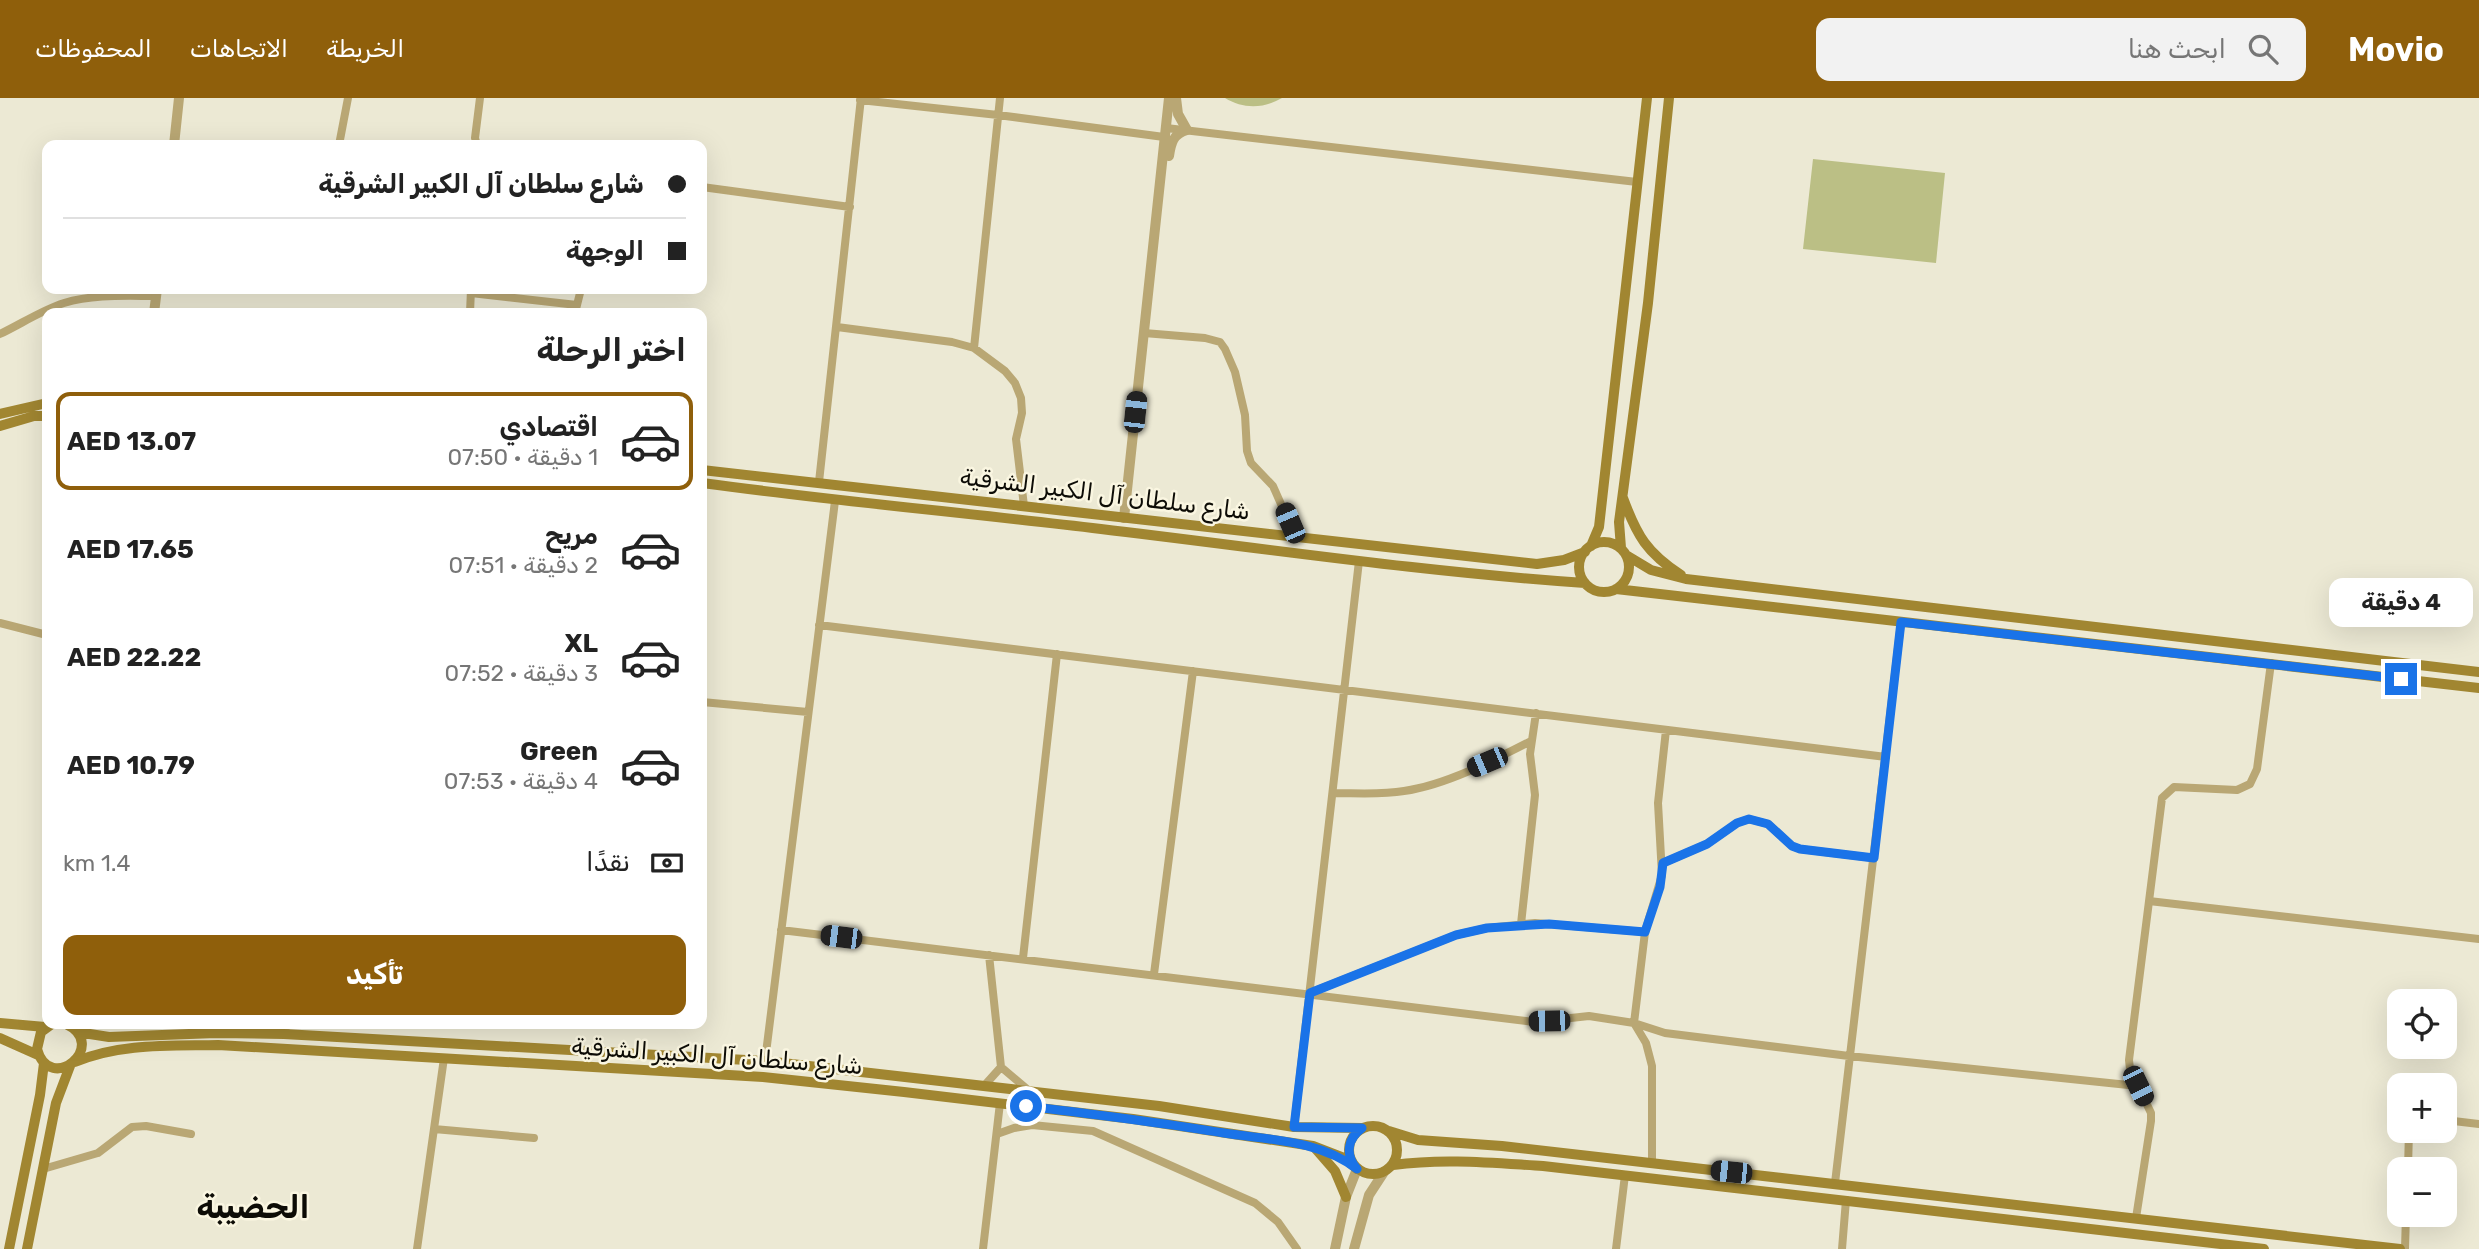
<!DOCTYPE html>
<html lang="ar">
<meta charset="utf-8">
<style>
:root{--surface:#fff;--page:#f2f2f2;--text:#222;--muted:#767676;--line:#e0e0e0;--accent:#8f5f0b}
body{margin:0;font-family:Rubik,"Noto Sans Arabic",sans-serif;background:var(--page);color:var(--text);direction:rtl;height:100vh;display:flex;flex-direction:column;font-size:26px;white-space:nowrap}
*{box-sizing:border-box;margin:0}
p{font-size:23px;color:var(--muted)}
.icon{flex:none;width:38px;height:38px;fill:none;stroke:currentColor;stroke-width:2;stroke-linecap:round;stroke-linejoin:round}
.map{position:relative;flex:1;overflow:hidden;direction:ltr}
.side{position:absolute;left:42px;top:210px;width:665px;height:721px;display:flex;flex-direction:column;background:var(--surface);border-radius:14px;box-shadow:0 7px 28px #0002;direction:rtl}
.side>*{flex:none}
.hud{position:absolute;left:42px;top:42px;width:665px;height:154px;border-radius:14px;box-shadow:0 7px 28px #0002;direction:rtl;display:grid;align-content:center;height:154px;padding:0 21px;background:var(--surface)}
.tools{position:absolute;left:2387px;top:891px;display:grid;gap:14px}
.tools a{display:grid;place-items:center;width:70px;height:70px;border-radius:14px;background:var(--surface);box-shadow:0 7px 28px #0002;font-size:35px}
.end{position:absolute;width:32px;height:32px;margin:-16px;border:9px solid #1a73e8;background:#fff;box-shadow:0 0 0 4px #fff}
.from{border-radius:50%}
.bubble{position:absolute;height:49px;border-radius:14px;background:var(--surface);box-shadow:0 7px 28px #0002;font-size:23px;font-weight:700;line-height:49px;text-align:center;direction:rtl}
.car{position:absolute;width:21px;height:42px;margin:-21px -10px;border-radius:9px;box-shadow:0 0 5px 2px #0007;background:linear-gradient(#222 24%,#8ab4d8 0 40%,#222 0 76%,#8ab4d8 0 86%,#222 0)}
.hud b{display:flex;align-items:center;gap:24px;height:66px;font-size:26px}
.hud b+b{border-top:2px solid var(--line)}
.hud i{width:18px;height:18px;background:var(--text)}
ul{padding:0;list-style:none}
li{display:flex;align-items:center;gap:21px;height:98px;margin:0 14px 10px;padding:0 7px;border:4px solid transparent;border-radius:14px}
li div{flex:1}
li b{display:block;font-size:26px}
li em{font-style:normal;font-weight:700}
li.active{border-color:var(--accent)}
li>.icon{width:63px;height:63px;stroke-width:1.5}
h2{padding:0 21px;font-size:32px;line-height:84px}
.pay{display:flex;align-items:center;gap:18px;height:77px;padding:0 21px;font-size:26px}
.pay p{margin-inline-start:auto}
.primary-button{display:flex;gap:14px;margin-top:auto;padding:14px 21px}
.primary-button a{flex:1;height:80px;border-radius:14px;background:var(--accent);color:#fff;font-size:28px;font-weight:700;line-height:80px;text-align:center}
header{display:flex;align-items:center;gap:42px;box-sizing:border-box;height:98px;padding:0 35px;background:var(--accent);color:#fff}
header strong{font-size:33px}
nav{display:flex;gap:38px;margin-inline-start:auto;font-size:24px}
.search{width:490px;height:63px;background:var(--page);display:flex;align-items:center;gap:18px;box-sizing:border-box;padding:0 24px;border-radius:14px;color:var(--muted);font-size:26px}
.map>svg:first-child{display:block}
.green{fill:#bbbf85}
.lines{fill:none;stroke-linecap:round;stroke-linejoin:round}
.minor{stroke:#b9a774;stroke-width:8}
.tertiary{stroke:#b9a774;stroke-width:10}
.secondary{stroke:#a18631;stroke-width:10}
.route{stroke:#1a73e8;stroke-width:9}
.labels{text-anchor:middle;stroke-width:5;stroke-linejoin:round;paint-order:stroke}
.street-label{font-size:24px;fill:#0d0c06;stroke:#faf6e1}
.district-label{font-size:32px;font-weight:bold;fill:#0d0c06;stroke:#faf6e1}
</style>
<header>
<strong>Movio</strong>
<div class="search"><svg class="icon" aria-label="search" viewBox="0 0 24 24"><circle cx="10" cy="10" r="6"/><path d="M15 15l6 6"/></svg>ابحث هنا</div>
<nav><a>الخريطة</a><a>الاتجاهات</a><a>المحفوظات</a></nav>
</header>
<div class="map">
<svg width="2479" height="1151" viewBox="0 0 2479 1151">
<rect width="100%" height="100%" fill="#ece9d4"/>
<path class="green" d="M 1225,0 L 1282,0 C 1263,11 1243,11 1225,0 Z
M 1813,61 L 1945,75 L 1936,165 L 1803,151 Z"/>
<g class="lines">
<path class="minor" d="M 860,2 L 998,17 L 1164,39
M 1166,30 L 1637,84
M 339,47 L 348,0
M 477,47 L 475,40 L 480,0
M 702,89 L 850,109
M 471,195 L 577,207
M 470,215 L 471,191
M 575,215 L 581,191
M 837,229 L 952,244 L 974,250 L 1005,273 L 1015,285 L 1021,300 L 1022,315 L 1016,341 L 1024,408
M 1144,235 L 1205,240 L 1220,244 L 1225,251 L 1235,274 L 1245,317 L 1247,353 L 1251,365 L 1273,388 L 1296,440
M 0,236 C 21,226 42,212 64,205 C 93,196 126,198 156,198
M 974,250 L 1000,0
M 819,384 L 861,0
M 0,525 L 47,537
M 819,527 L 1886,659
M 702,604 L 808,614
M 1333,695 C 1356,695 1381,697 1404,693 C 1446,687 1494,662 1531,643
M 1663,765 L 1707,746 L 1737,725 L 1749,721 L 1768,726 L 1792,748 L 1800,751 L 1873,760
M 2149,803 L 2479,841
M 1521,826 L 1535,697 L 1530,656 L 1536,615
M 781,832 L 1534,924 L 1589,918 L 1634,925 L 1665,935 L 1849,958 L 2138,988
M 989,857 L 1001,969 L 1027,991
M 1023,860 L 1057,556
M 1154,876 L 1193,573
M 1312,894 L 1456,837 L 1487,830 L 1535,825 L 1645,834
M 284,936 L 287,926
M 765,963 L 835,403
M 984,988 L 1001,969
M 2445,1022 L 2479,1026
M 1294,1029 L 1359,463
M 434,1031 L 534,1040
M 997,1036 L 1014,1030 L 1032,1027 L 1093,1033 L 1255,1105 L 1278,1124 L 1297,1151
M 1652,1065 L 1652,968 L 1646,945 L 1634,925 L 1645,834 L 1662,777 L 1658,705 L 1666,632
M 43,1071 L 98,1055 L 132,1029 L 146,1028 L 191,1036
M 2408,1071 L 2409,1032
M 1835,1085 L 1901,524
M 2136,1120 L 2151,1023 L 2151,1015 L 2130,971 L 2129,962 L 2162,700 L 2174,689 L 2237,692 L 2250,686 L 2257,671 L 2271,565
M 417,1151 L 444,960
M 983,1151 L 1000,1005
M 1616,1151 L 1625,1077
M 1842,1151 L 1846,1102
M 2405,1151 L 2406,1116"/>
<path class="tertiary" d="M 174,47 L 179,0
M 1169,58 C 1171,45 1173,36 1187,32 L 1178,16 L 1176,0
M 154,215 L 157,191
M 1124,420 L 1169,0
M 1335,1151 L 1346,1099 L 1357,1071
M 1354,1151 L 1369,1097 L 1384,1074"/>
<path class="secondary" d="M 0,316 L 47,305
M 0,328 L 34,318 L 47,318
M 702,372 L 1537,466 L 1564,462 L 1585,454
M 702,385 C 835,403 968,415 1101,431 C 1262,450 1423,474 1585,485
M 1623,400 C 1637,438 1647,455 1681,477
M1579 469a25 25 0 1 1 50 0a25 25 0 1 1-50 0Z
M 1591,448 L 1599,429 L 1647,0
M 1621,450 L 1619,424 L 1648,205 L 1669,0
M 1626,457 L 1651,472 L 1686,481 L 2479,574
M 1616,491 L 2479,590
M 0,925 L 45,929
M 52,926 L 41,934 L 37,951 C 50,998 110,947 66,926
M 77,934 L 109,939 L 216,935 L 284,936 L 765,963 L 1159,1008 L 1294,1029 L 1362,1030
M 0,940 L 38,957
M 75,964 C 120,945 170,948 218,947 L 763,979 L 904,994 L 1133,1021 L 1313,1048 L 1344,1060 L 1357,1071
M1349 1052a24 24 0 1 1 48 0a24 24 0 1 1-48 0Z
M 1389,1033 L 1418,1042 L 1502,1048 L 2400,1151
M 1315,1050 L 1335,1073 L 1346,1099
M 1393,1067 C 1444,1060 1493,1065 1543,1068 L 2264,1151
M 9,1151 L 40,997 L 44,965
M 27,1151 L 56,1005 L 70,968"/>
</g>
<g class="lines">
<path class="route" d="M 1026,1008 C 1092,1016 1158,1024 1224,1035 C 1269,1042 1320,1042 1357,1071 C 1345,1057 1347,1041 1362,1030 L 1294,1029 L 1310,895 L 1456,837 L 1487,830 L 1549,826 L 1645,834 L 1660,789 L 1663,765 L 1707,746 L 1737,725 L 1749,721 L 1768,726 L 1792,748 L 1800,751 L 1874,760 L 1901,524 L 2401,581"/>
</g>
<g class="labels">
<g class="street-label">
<text transform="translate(1105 396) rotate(7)" y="8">شارع سلطان آل الكبير الشرقية</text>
<text transform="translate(717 958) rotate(4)" y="8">شارع سلطان آل الكبير الشرقية</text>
</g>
<g class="district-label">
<text x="253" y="1120">الحضيبة</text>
</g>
</g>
</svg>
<div class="tools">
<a><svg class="icon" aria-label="locate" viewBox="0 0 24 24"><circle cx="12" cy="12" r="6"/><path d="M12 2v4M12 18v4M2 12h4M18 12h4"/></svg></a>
<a>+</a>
<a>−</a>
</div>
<i class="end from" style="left:1026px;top:1008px"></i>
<i class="end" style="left:2401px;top:581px"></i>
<div class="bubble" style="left:2329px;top:480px;width:144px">4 دقيقة</div>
<i class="car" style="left:1135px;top:314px;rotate:6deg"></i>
<i class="car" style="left:1290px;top:425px;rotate:337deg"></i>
<i class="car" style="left:1487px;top:664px;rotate:247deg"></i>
<i class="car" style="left:841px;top:839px;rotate:277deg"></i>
<i class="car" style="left:1549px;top:923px;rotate:269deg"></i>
<i class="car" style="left:2138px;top:988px;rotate:154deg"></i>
<i class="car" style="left:1731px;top:1074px;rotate:276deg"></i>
<div class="hud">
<b><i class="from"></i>شارع سلطان آل الكبير الشرقية</b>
<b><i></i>الوجهة</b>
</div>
<section class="side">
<h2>اختر الرحلة</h2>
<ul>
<li class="active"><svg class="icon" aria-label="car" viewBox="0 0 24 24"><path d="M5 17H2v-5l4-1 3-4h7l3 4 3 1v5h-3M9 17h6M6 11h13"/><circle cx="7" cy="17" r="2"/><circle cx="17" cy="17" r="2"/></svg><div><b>اقتصادي</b><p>1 دقيقة · 07:50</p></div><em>AED 13.07</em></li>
<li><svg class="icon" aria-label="car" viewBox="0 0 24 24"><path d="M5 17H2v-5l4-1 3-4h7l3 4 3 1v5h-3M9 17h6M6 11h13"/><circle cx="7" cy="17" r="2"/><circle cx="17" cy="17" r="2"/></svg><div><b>مريح</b><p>2 دقيقة · 07:51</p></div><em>AED 17.65</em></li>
<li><svg class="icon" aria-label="car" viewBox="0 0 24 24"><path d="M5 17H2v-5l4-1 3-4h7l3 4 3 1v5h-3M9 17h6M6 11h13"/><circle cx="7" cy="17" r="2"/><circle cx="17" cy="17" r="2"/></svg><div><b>XL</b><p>3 دقيقة · 07:52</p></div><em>AED 22.22</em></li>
<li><svg class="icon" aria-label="car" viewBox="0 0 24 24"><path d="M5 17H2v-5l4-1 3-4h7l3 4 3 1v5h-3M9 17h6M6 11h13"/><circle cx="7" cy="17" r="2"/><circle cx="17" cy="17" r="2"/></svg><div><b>Green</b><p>4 دقيقة · 07:53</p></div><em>AED 10.79</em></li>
</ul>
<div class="pay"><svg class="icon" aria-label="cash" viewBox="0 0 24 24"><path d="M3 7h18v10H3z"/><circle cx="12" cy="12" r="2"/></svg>نقدًا<p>1.4 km</p></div>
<div class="primary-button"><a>تأكيد</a></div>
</section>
</div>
